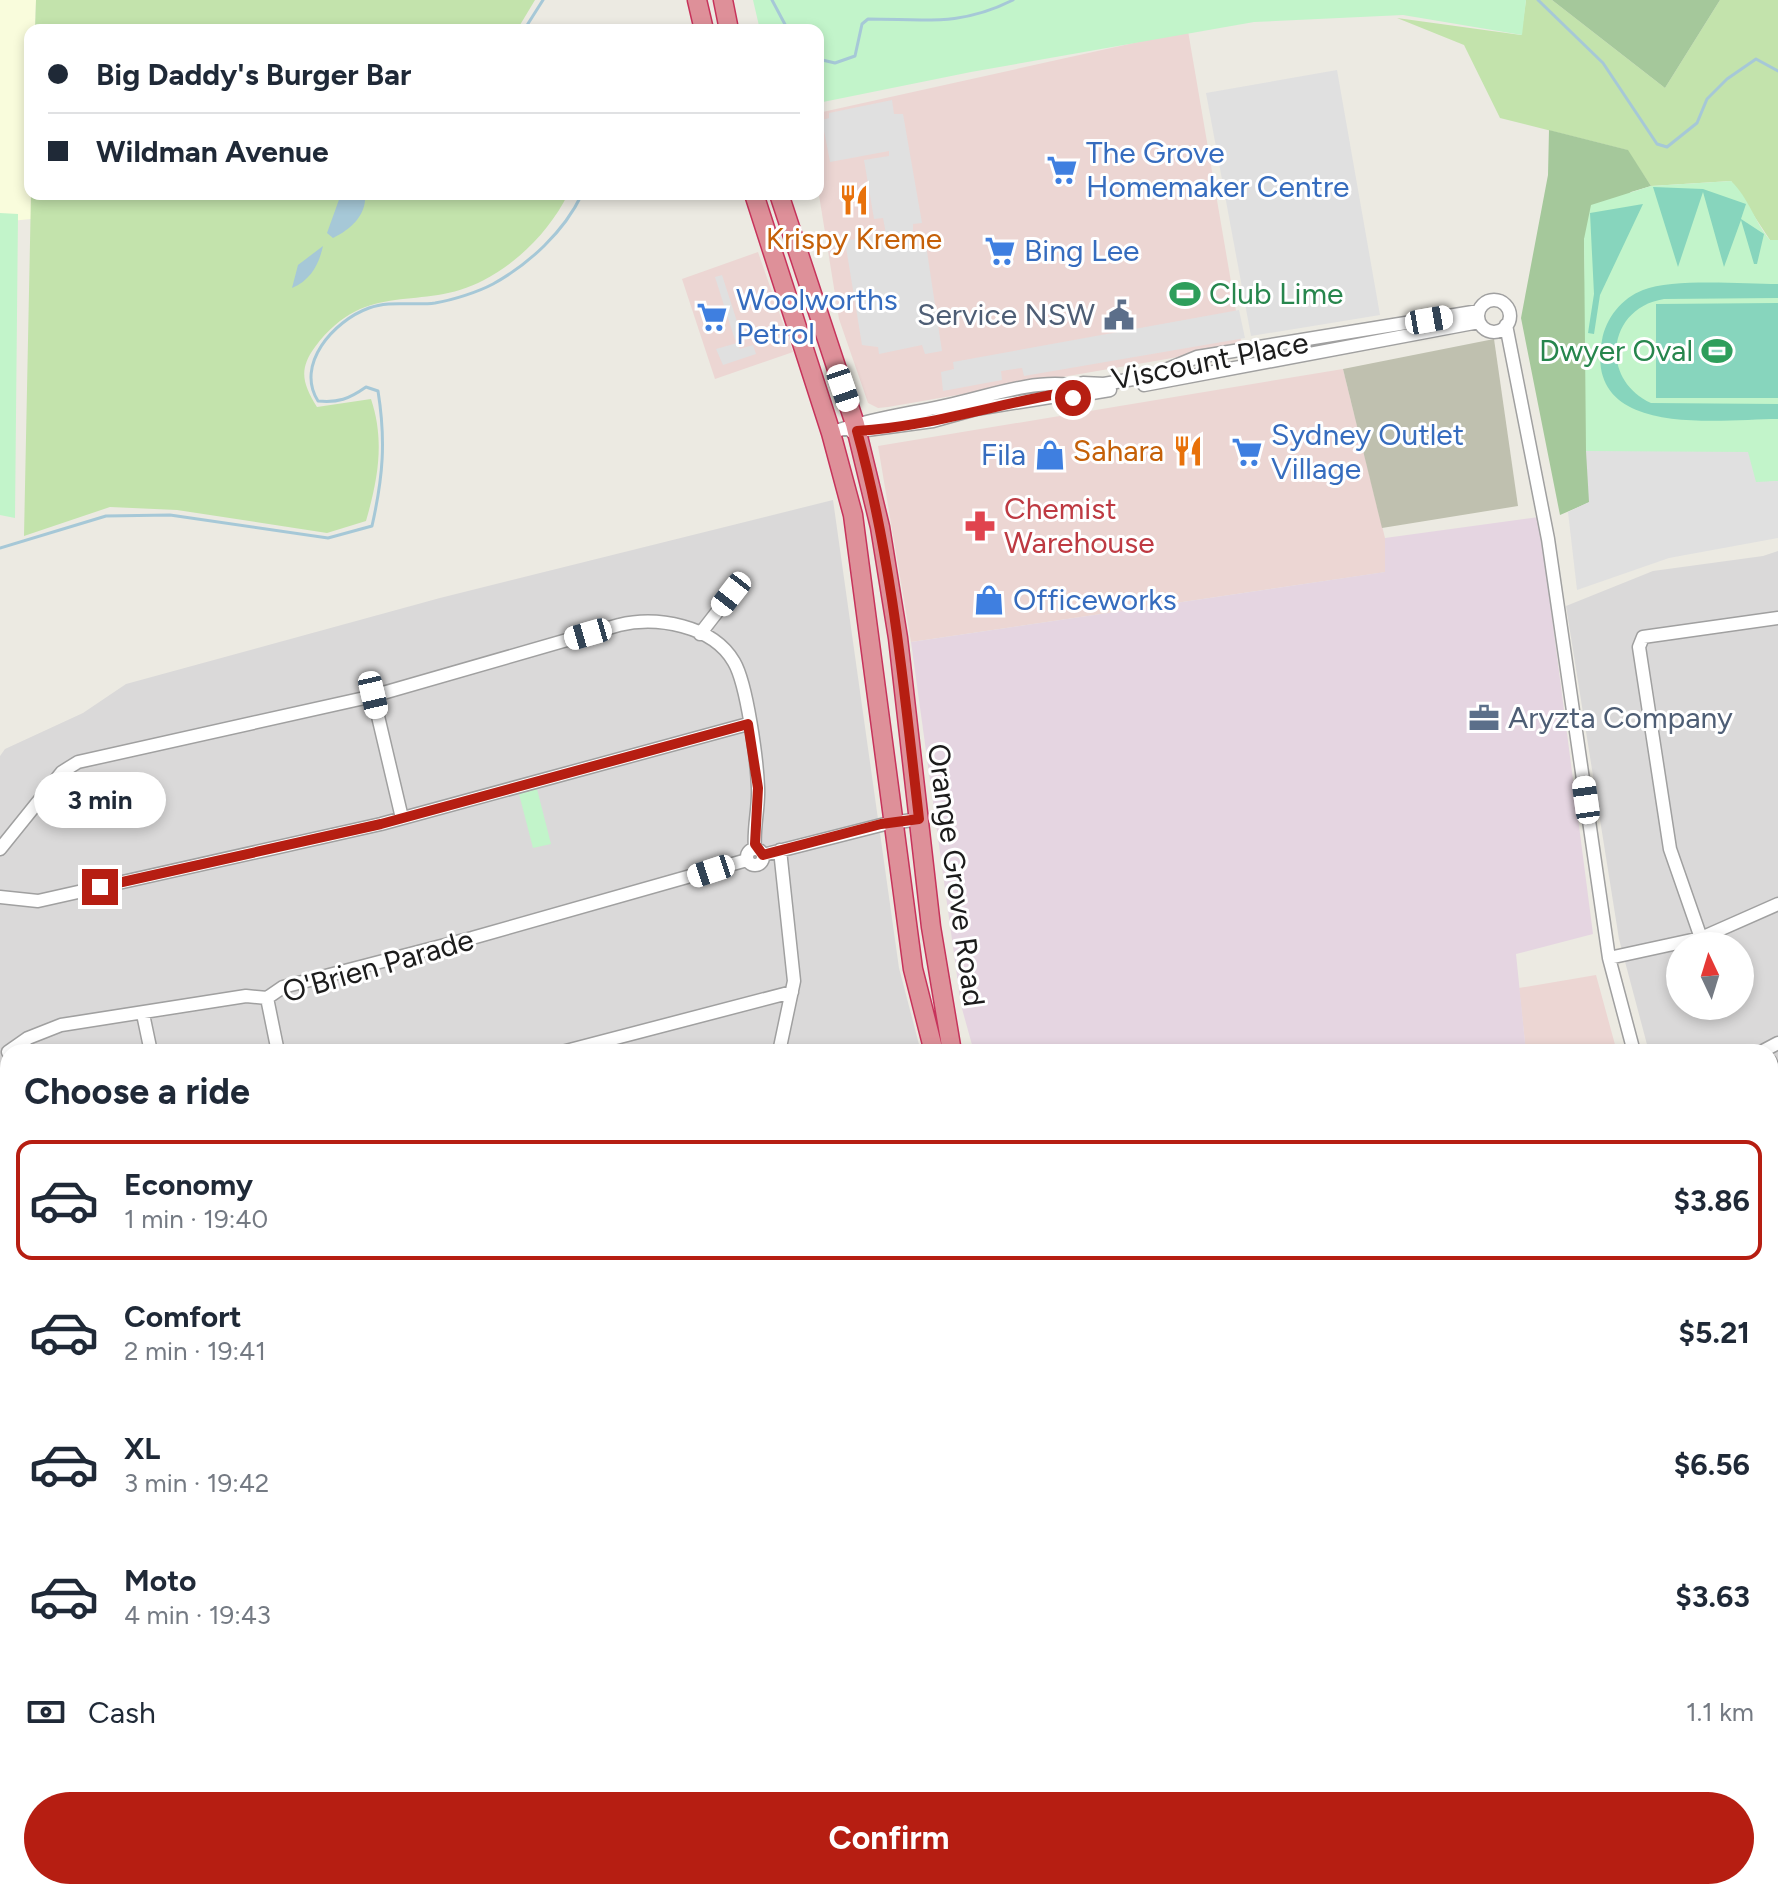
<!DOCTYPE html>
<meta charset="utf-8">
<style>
:root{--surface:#fff;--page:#f6f6f7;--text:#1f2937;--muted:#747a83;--line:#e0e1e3;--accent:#b61e12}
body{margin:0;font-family:Figtree,sans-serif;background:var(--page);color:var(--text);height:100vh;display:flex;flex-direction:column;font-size:30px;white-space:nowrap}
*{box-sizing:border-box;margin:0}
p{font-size:26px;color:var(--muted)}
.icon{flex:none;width:44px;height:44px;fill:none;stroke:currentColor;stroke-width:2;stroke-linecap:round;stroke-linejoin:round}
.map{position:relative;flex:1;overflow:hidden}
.panel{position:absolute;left:0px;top:1044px;width:1778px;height:856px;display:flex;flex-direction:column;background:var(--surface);border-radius:24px 24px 0 0;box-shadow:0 4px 12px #0003}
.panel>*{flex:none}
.banner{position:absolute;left:24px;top:24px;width:800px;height:176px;border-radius:16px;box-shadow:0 4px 12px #0003;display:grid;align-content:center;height:176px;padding:0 24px;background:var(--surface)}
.needle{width:52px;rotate:356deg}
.fabs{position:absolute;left:1666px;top:932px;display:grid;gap:16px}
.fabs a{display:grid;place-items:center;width:88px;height:88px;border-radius:50%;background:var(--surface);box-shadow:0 4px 12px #0003;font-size:40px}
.end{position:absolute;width:36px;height:36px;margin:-18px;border:10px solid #b61e12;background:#fff;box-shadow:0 0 0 4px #fff}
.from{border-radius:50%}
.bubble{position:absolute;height:56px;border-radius:28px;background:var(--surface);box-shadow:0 4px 12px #0003;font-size:26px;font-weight:700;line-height:56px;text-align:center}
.car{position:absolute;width:24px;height:48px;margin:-24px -12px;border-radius:10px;box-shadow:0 0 6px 2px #0007;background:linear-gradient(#fff 24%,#345 0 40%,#fff 0 76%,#345 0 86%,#fff 0)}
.banner b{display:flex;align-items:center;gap:28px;height:76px;font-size:30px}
.banner b+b{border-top:2px solid var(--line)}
.banner i{width:20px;height:20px;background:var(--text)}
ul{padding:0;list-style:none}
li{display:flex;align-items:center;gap:24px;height:120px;margin:0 16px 12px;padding:0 8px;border:4px solid transparent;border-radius:16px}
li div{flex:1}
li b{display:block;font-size:30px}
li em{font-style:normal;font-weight:700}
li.on{border-color:var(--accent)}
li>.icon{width:72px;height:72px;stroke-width:1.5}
h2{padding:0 24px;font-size:36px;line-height:96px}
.pay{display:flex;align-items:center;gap:20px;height:88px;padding:0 24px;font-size:30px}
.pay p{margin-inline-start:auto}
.action{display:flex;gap:16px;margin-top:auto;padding:16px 24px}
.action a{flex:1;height:92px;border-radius:48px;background:var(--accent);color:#fff;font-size:32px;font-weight:700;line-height:92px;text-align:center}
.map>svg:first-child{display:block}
.residential{fill:#dad9d9;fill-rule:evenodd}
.commercial{fill:#ecd6d3}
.industrial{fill:#e5d5e1}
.education{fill:#f9fcdc}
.construction{fill:#bfc0af}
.grass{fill:#c3e3ac}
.forest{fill:#a5c89b}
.park{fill:#c2f4ca}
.pitch{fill:#87d5bd}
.parking{fill:#e0e0e0}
.water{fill:#a6c8d7}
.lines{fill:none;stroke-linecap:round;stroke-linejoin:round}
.stream{stroke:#a6c8d7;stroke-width:3}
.minor-casing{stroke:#a0a0a0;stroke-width:15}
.highway-casing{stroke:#c7335b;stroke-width:21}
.minor{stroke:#fff;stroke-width:12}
.highway{stroke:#de9099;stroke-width:18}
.route{stroke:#b61e12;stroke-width:10}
.labels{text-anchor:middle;stroke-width:6;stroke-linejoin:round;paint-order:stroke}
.shop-label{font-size:30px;fill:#366cbe;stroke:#fff;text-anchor:start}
.food-label{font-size:30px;fill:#c56008;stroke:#fff}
.leisure-label{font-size:30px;fill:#27864d;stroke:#fff;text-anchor:start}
.service-label{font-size:30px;fill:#4e5e75;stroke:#fff;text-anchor:end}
.street-label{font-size:30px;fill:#1c1c1c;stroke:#fff}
.health-label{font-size:30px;fill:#be3a42;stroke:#fff;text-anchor:start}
</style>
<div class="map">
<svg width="1778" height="1900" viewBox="0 0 1778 1900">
<rect width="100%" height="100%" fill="#eceae2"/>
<path class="residential" d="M 833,500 L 899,968 L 921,1052 L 8,1052 L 8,1737 L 0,1751 L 0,756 L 5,749 L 83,713 L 126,684 L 440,598 Z
M 1778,551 L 1778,1192 L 1770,1196 L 1770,1052 L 1649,1052 L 1619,939 L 1566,606 L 1653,571 L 1763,556 ZM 1680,946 L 1740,946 L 1740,1006 L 1680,1006 Z
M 0,1822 L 8,1828 L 8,1892 L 85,1892 L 81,1900 L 0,1900 Z
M 399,1892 L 781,1892 L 776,1900 L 405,1900 Z
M 1146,1892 L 1258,1892 L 1257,1900 L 1145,1900 Z
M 1454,1892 L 1612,1892 L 1611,1900 L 1453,1900 Z"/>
<path class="commercial" d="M 1188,31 L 1242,346 L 888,407 L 878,408 L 868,403 L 839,319 L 818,189 L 818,113 Z
M 758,252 L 793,352 L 715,379 L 682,279 Z
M 1343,369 L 1385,538 L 1386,572 L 911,642 L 878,446 Z
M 1596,975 L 1617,1052 L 1526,1052 L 1519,988 Z"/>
<path class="industrial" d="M 1539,517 L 1593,934 L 1516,954 L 1526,1052 L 974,1052 L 961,1005 L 911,642 L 1385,572 L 1385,538 Z"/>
<path class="education" d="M 0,0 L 36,0 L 35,30 L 30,30 L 31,219 L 0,222 Z
M 85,1892 L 293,1892 L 299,1900 L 81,1900 Z
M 344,1892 L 399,1892 L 405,1900 L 334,1900 Z"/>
<path class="construction" d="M 1494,339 L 1518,506 L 1382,528 L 1343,369 Z"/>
<path class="grass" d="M 36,0 L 535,0 L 517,30 L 35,30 Z
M 1526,0 L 1552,0 L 1665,88 L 1720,0 L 1778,0 L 1778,240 L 1770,240 L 1731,181 L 1651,186 L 1627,150 L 1500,118 L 1464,45 L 1397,18 L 1521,35 Z
M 31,194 L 568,194 C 550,230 520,261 484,280 C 420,314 368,277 315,347 C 298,370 303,384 317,407 L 371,399 C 385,441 378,479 366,521 L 327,533 L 177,510 L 110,507 L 24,536 Z
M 822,1892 L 1094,1892 L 1093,1900 L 819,1900 Z"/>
<path class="forest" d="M 1552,0 L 1720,0 L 1665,88 Z
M 1549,130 L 1628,150 L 1651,186 L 1631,192 L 1584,239 L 1590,502 L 1560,515 L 1521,318 L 1548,175 Z"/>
<path class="park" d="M 753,0 L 1526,0 L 1522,35 L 1403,15 L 1254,22 L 971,72 L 818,103 L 818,30 L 760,30 Z
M 1731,181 C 1749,198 1754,221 1770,240 L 1778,240 L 1778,481 L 1756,483 L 1586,451 L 1584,239 L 1591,205 L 1651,186 Z
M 0,213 L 18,214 L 15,518 L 0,515 Z
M 537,789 L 551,844 L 533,848 L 519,794 Z
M 1778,1192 L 1778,1279 L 1770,1260 L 1770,1196 Z
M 1778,1283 L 1778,1386 L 1770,1387 L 1770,1286 Z
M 1778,1435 L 1770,1574 L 1770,1436 Z
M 1612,1892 L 1744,1892 L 1743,1900 L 1611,1900 Z"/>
<path class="pitch" d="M 1653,187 L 1703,189 L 1746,204 L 1741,219 L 1764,234 L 1757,264 L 1754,264 L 1741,220 L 1724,267 L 1703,192 L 1678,267 Z
M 1643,204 L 1600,295 L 1594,334 L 1588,333 L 1594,294 L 1590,213 Z
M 1778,284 L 1778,298 L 1664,299 C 1607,308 1599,379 1651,403 L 1778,404 L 1778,419 C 1720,419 1583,440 1602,340 C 1606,318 1622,298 1643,290 C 1673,278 1743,284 1778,284 Z
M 1778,303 L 1778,398 L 1656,398 L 1656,304 Z"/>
<path class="parking" d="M 1337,70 L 1380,315 L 1251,336 L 1206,93 Z
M 892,100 L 894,114 L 903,114 L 922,223 L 913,224 L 913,241 L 917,246 L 926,245 L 942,351 L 925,354 L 922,345 L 879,354 L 878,347 L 862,345 L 845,241 L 886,234 L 883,218 L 874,219 L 864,160 L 889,156 L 889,151 L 830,162 L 822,120 L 829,118 L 829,113 Z
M 722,275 L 742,337 L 735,340 L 715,277 Z
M 1239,310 L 1245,338 L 1024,376 L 1022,368 L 1001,371 L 1002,380 L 943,391 L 941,372 L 954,369 L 953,362 Z
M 737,343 L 740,349 L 753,345 L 756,354 L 723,365 L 716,349 Z
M 1586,451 L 1748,452 L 1756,482 L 1778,481 L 1778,538 L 1669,558 L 1577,590 L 1568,512 L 1589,502 Z"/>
<path class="water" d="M 341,194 L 365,194 C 367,214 352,229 333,238 L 327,233 Z
M 323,246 C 319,264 311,280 292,288 L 298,265 Z"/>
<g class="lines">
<path class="stream" d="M 772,0 L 788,30
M 1538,0 L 1603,63 L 1657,144 L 1667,147 L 1697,123 L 1707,99 L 1727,79 L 1756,59 L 1778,71
M 524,30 L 543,0
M 818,59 L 835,63 L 855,56 L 862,24 L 868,19 C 923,19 960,27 1013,0
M 0,548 L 106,516 L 170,515 L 328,538 L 372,526 C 383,477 386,441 378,391 L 366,387 C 349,399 338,403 318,401 C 295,365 333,321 369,308 C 390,300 413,306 435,303 C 453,300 478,292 493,284 C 529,264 564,232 582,194
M 1770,1323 L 1778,1319
M 1014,1900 L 1018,1892"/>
<g class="minor-casing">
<path id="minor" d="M1478 316a16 16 0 1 1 32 0a16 16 0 1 1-32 0Z
M 1506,325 L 1548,539 L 1609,958 L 1634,1052
M 1083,383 L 1104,384 L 1151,376 L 1197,357 L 1479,311
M 1144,385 L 1479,322
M 1086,394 L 1110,390
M 852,432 L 933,421 L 976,409 L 1069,394
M 831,433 C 871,418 911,414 953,404 C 989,396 1032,380 1070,385
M 700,634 L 731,594
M 373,695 L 402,818
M747 857a8 8 0 1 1 16 0a8 8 0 1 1-16 0Z
M 0,849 L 62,772 L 78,762 L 369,697 L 619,625 C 656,616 713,625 734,662 C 747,684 757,760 758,788 C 759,808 753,828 755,849
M 763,855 L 885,824 L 919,819
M 0,897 L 38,901 L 381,824 L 748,724
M 1701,938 L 1670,849 L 1639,647 L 1643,637 L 1778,618
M 1609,958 L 1701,938 L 1778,904
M 267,998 L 278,1052
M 143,1014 L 151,1052
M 8,1052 L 28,1038 L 61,1025 L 246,996 L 267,998 L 283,987 L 472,938 L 747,860
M 562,1052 L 792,992
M 779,1052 L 794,981 L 780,850
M 1761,1052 L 1778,1043
M 1770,1061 L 1778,1079
M 0,1160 L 8,1165
M 0,1299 L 8,1304
M 0,1445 L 8,1452
M 0,1622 L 8,1627
M 1770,1718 L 1778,1620
M 1770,1825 L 1778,1743
M 418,1892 L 424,1900
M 677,1892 L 681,1900
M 794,1900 L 798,1892
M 1272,1900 L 1273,1892
M 1435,1900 L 1436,1892
M 1596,1900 L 1597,1892
M 1763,1900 L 1764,1892"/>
</g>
<g class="highway-casing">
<path id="highway" d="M 697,0 L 704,30
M 723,0 L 729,30
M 754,194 L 831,433 L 853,515 L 913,969 L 934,1052
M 779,194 L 855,424 L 880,527 L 898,638 L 931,927 L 952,1052
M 1770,1407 L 1778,1406
M 1770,1423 L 1778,1422
M 1105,1900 L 1105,1892
M 1125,1900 L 1126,1892"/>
</g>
<use href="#minor" class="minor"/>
<use href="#highway" class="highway"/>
</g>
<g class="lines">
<path class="route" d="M 100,887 L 381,824 L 748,724 L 758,788 L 755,844 L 763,855 L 881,824 L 919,819 C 904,689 892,558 857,431 C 925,427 991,406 1057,394 L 1069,394 L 1073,398"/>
</g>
<defs>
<g id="supermarket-bare" transform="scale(2.4)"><path d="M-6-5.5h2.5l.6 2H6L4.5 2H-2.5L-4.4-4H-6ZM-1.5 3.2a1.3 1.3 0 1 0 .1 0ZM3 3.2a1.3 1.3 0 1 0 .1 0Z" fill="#3f7fe0" stroke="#fff" stroke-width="2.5" paint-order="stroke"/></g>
<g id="restaurant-bare" transform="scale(2.4)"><path d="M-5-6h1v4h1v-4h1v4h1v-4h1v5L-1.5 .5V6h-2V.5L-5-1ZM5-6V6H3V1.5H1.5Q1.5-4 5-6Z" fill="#e8710a" stroke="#fff" stroke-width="2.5" paint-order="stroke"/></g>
<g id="stadium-bare" transform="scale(2.4)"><path d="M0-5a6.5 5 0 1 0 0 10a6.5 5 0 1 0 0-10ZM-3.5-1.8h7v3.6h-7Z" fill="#2e9e5b" stroke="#fff" stroke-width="2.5" paint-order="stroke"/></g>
<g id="civic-bare" transform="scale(2.4)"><path d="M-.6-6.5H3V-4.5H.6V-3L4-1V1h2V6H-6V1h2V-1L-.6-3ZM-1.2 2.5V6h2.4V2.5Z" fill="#5c6f8a" stroke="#fff" stroke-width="2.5" paint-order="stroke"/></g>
<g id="shop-bare" transform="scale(2.4)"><path d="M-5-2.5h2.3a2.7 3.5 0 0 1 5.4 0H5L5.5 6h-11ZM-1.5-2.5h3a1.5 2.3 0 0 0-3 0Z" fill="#3f7fe0" stroke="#fff" stroke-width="2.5" paint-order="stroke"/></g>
<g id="pharmacy-bare" transform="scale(2.4)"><path d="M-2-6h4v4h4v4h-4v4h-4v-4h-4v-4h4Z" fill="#e0444e" stroke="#fff" stroke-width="2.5" paint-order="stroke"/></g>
<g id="office-bare" transform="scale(2.4)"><path d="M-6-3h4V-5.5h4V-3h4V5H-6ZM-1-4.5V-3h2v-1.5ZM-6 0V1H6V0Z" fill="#5c6f8a" stroke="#fff" stroke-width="2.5" paint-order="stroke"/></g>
</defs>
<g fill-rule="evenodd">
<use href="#supermarket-bare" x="1062" y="170"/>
<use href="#restaurant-bare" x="854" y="200"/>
<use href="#supermarket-bare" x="1000" y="251"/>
<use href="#stadium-bare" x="1185" y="294"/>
<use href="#civic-bare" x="1119" y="315"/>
<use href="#supermarket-bare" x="712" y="317"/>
<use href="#stadium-bare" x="1717" y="351"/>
<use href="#restaurant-bare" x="1188" y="451"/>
<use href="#supermarket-bare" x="1247" y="452"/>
<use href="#shop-bare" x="1050" y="455"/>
<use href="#pharmacy-bare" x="980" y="526"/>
<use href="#shop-bare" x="989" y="600"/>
<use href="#office-bare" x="1484" y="718"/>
</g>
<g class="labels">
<g class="shop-label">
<text x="1086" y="163">The Grove<tspan x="1086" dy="34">Homemaker Centre</tspan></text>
<text x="1024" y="261">Bing Lee</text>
<text x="736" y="310">Woolworths<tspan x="736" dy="34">Petrol</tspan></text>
<text x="1271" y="445">Sydney Outlet<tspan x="1271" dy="34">Village</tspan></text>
<text x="1026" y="465" text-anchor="end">Fila</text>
<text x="1013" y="610">Officeworks</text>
</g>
<g class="food-label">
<text x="854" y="249">Krispy Kreme</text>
<text x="1164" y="461" text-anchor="end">Sahara</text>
</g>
<g class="leisure-label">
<text x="1209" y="304">Club Lime</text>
<text x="1693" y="361" text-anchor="end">Dwyer Oval</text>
</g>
<g class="service-label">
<text x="1095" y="325">Service NSW</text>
<text x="1508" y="728" text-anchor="start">Aryzta Company</text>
</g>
<g class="street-label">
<text transform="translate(1210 361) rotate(-11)" y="10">Viscount Place</text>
<text transform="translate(956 875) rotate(82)" y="10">Orange Grove Road</text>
<text transform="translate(378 966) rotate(-16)" y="10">O'Brien Parade</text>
</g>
<g class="health-label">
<text x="1004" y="519">Chemist<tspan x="1004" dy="34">Warehouse</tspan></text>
</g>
</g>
</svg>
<div class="fabs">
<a><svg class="needle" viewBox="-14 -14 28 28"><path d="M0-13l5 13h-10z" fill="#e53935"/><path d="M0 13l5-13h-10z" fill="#747a83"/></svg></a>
</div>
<i class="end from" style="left:1073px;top:398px"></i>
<i class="end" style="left:100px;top:887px"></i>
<div class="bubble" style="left:34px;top:772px;width:132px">3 min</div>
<i class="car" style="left:1429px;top:320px;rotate:80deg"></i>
<i class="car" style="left:843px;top:388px;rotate:161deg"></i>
<i class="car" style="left:731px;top:594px;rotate:218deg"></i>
<i class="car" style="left:588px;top:634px;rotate:254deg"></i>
<i class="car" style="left:373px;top:695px;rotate:167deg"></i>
<i class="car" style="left:1586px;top:800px;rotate:352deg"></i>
<i class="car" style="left:711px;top:871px;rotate:252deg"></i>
<div class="banner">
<b><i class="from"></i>Big Daddy's Burger Bar</b>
<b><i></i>Wildman Avenue</b>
</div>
<section class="panel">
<h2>Choose a ride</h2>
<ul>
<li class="on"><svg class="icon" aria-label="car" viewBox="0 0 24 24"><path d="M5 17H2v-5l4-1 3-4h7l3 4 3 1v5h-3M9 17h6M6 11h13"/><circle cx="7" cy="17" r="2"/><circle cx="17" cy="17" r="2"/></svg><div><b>Economy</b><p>1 min · 19:40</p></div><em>$3.86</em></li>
<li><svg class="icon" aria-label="car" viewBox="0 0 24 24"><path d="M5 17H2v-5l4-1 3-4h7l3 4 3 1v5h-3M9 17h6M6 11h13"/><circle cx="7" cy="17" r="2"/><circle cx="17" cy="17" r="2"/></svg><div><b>Comfort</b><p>2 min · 19:41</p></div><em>$5.21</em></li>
<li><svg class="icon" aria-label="car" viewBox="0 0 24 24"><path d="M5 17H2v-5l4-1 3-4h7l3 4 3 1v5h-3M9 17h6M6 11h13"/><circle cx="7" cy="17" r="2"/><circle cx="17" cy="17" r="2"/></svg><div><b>XL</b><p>3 min · 19:42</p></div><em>$6.56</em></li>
<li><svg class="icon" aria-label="car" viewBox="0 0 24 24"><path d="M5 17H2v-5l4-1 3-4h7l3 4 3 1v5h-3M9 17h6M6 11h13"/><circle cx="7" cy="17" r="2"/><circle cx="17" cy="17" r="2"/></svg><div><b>Moto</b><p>4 min · 19:43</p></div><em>$3.63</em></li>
</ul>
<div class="pay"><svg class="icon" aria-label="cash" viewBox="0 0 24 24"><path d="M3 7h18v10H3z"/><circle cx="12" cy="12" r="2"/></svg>Cash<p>1.1 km</p></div>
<div class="action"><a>Confirm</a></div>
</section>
</div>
